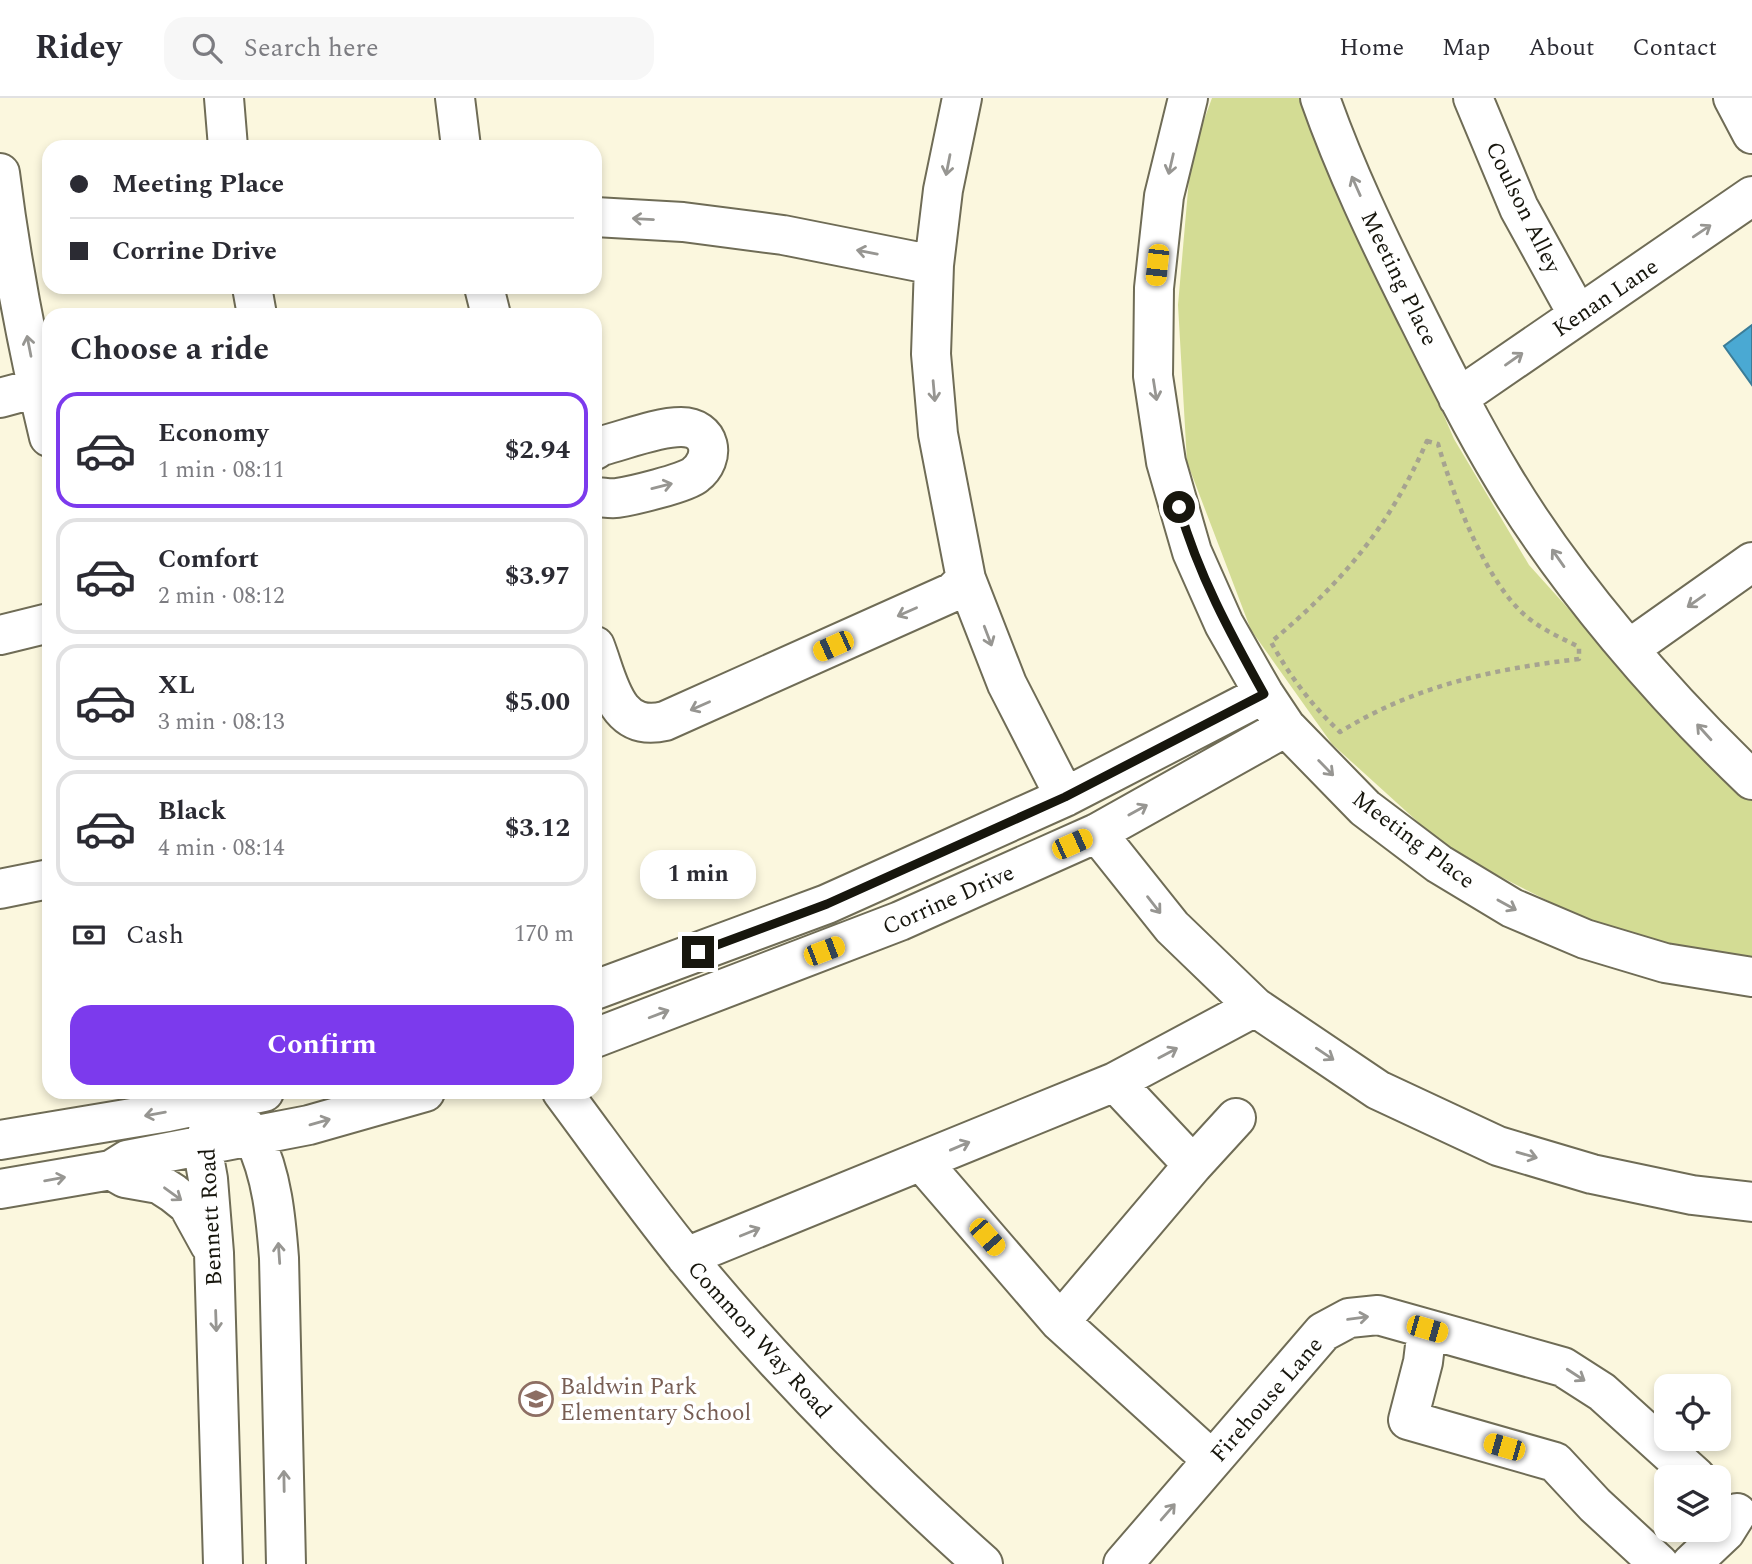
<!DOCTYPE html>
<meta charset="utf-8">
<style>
:root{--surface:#fff;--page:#f7f7f7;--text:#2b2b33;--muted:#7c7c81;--line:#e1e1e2;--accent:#7c3aed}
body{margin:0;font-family:Spectral,serif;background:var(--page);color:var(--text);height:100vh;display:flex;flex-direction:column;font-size:26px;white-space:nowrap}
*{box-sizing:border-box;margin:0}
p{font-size:23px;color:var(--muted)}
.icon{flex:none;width:38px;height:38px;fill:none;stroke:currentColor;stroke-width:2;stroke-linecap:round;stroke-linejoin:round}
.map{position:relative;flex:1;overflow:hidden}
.side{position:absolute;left:42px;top:210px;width:560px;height:791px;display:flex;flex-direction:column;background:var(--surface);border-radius:21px;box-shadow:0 4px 10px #0003}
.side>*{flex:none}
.top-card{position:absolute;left:42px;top:42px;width:560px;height:154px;border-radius:21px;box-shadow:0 4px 10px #0003;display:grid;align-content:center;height:154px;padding:0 28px;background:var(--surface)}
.fabs{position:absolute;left:1654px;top:1276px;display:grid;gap:14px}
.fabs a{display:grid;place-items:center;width:77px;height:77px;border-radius:14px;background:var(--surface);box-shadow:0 4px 10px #0003;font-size:35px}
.end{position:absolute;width:32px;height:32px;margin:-16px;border:9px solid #17160d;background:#fff;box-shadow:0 0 0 4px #fff}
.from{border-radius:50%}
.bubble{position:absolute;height:49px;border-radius:21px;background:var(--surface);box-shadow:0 4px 10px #0003;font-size:23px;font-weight:700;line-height:49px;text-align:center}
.car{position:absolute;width:21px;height:42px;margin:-21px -10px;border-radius:9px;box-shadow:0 0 5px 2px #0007;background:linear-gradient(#f5c518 24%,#345 0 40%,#f5c518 0 76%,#345 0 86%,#f5c518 0)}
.top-card b{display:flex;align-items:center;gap:24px;height:66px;font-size:26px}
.top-card b+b{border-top:2px solid var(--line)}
.top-card i{width:18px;height:18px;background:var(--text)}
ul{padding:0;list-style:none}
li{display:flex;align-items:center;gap:21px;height:116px;margin:0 14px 10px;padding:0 14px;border:4px solid var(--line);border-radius:21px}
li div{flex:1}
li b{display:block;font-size:26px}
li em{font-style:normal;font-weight:700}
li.active{border-color:var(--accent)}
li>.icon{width:63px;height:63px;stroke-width:1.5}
h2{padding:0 28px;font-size:32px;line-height:84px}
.pay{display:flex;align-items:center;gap:18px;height:77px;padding:0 28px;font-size:26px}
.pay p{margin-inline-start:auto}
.button{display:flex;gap:14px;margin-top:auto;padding:14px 28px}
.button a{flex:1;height:80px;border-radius:21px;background:var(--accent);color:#fff;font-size:28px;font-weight:700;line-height:80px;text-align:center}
header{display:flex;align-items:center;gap:42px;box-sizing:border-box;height:98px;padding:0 35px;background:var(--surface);border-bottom:2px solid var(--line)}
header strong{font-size:33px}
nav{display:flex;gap:38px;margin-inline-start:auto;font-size:24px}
.search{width:490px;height:63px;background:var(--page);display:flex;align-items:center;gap:18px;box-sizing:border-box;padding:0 24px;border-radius:21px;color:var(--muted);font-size:26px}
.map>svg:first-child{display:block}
.green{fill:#d3dc94}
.water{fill:#4aa9d3;stroke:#3b7d98;stroke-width:2}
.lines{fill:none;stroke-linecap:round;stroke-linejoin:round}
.minor-casing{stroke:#6f6c56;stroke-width:42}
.path{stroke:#a6a390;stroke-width:4.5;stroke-dasharray:5 5;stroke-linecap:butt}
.minor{stroke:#fff;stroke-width:38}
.oneway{stroke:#979692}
.route{stroke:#17160d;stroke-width:9}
.labels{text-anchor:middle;stroke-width:7;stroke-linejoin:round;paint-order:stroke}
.street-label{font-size:23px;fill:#17160d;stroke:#fff}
.education-label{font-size:23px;fill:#785e54;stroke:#fff;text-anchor:start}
</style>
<header>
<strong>Ridey</strong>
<div class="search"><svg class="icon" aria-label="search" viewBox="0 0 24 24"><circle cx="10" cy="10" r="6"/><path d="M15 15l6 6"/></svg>Search here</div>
<nav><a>Home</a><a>Map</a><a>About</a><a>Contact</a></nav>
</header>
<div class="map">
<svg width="1752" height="1466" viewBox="0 0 1752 1466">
<rect width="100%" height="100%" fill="#fbf7de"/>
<path class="green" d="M 1212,0 L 1312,0 L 1335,65 L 1454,341 L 1529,467 L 1638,588 L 1752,694 L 1752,866 L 1677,858 L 1566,812 L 1450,753 L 1332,646 L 1251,532 L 1187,364 L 1178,207 L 1191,58 Z"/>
<path class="water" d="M 1752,227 L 1752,287 L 1724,248 Z"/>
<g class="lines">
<g class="minor-casing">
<path id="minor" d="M 224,0 L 228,49
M 455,0 L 461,49
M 962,0 L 943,92 L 934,167 L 931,256 L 938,336 L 966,481 L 1007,586 L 1065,699
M 1188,0 L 1164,98 L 1154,190 L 1153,278 L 1166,364 L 1192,454 L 1224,526 L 1264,596 L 1286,629 L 1365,710 L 1439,766 L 1512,810 L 1585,841 L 1665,865 L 1752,879
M 1320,0 C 1345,71 1378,140 1412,208 C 1441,266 1470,325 1504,381 C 1567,486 1663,597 1752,682
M 1473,0 L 1519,110 L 1578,217
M 1733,0 L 1752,36
M 0,75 C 11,163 28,252 49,339
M 595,119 L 683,124 L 783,137 L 934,167
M 252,189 L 257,217
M 484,189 L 491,217
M 0,300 L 37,290
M 1458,300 L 1752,98
M 595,352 L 601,348 C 625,342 657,329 681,329 C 711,329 717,360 695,377 C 686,385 631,398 617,400 C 610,401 602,399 595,399
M 0,537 L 49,525
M 595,548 C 609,584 615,635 665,623 L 953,494 L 966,481
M 1629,551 L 1752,464
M 1097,735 L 1172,829 L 1255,909 L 1378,992 L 1498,1048 L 1592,1076 L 1692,1097 L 1752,1104
M 0,791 L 49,781
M 595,892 L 827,806 L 1065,699 L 1264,596
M 595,940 L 900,823 L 1097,735 L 1286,629
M 1115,984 L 1193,1067
M 562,994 C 603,1049 643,1106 687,1160 C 777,1270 877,1371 983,1466
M 222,1002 C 232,1014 247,1027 254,1041 C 272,1076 276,1121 279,1160 L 286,1466
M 222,1002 L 202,1048 L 208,1081 L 214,1155 L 223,1466
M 0,1042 L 168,1014 L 264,994
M 922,1064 L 1060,1224 L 1212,1362
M 111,1072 L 125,1080 L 159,1086 L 173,1095 L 188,1107 L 210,1147
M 0,1091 L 111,1072 L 127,1062 L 309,1027 L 425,994
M 686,1159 L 1115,984 L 1255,909
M 1060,1224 L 1193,1067 L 1236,1020
M 1427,1231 L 1423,1264 L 1408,1322 L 1555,1364 L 1595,1407 L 1659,1466
M 1123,1466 L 1323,1234 L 1349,1220 L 1378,1217 L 1563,1269 L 1602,1294 L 1696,1379
M 1691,1466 L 1725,1434 L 1737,1415"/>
</g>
<path class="path" d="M 1427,343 L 1438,346 C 1453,397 1486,485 1527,519 C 1543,532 1561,540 1579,549 L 1579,561 C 1493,571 1414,588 1340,634 C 1312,608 1289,577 1271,544 C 1343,484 1389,429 1427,343 Z"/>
<use href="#minor" class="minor"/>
</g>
<defs><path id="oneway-shaft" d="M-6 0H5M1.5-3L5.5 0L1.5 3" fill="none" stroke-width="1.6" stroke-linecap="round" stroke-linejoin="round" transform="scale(1.75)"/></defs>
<g class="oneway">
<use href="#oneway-shaft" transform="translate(1171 66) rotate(103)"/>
<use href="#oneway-shaft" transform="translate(948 67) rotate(101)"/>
<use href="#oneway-shaft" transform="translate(1356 88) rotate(-114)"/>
<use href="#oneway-shaft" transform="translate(643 121) rotate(-177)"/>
<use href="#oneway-shaft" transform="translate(1702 133) rotate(-34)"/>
<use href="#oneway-shaft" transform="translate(867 154) rotate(-169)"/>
<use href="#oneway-shaft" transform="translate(29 248) rotate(-101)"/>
<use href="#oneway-shaft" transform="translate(1514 261) rotate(-35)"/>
<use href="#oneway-shaft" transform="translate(1155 292) rotate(81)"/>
<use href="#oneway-shaft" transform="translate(934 293) rotate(85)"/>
<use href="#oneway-shaft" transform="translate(662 388) rotate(-14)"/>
<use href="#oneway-shaft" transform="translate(1558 460) rotate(-125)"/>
<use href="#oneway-shaft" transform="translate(1696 503) rotate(145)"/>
<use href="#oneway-shaft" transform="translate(907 514) rotate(156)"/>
<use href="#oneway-shaft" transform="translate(988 538) rotate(69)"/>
<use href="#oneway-shaft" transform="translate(700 608) rotate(156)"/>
<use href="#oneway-shaft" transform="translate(1704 634) rotate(-132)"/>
<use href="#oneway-shaft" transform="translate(1326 670) rotate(46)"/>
<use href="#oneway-shaft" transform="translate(1138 712) rotate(-29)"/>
<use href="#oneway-shaft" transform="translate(1154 807) rotate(52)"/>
<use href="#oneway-shaft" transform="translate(1507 807) rotate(29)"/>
<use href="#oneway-shaft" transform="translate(659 916) rotate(-21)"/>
<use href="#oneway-shaft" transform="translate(1168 955) rotate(-28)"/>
<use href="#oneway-shaft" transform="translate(1325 956) rotate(34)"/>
<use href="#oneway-shaft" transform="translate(155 1016) rotate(170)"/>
<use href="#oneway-shaft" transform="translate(320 1024) rotate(-16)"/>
<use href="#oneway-shaft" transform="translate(960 1048) rotate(-23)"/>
<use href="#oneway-shaft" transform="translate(1527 1057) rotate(16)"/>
<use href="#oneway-shaft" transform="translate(55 1081) rotate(-10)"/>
<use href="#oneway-shaft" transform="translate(173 1096) rotate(36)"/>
<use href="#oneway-shaft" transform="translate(750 1134) rotate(-22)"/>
<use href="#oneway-shaft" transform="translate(279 1155) rotate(-94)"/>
<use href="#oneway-shaft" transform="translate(1358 1220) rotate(-8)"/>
<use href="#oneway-shaft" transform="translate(216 1223) rotate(88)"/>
<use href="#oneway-shaft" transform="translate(1576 1277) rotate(33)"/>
<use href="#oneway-shaft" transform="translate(284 1383) rotate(-91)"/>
<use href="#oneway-shaft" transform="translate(1168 1414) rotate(-49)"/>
</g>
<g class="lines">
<path class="route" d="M 698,854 L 827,806 L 1065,699 L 1264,596 C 1230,535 1198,476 1179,409"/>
</g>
<defs>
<g id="school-ring" transform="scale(1.75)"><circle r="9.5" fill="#fff" stroke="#8d6e63" stroke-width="1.5"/><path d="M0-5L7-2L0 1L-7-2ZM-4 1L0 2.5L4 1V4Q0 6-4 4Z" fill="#8d6e63"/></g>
</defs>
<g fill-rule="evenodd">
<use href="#school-ring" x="536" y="1301"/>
</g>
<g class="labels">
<g class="street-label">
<text transform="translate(1524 109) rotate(64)" y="8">Coulson Alley</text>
<text transform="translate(1400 180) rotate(64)" y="8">Meeting Place</text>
<text transform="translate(1605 199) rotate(-34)" y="8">Kenan Lane</text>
<text transform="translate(1414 741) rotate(37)" y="8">Meeting Place</text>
<text transform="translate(948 801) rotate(-24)" y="8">Corrine Drive</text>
<text transform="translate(210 1119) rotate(-93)" y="8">Bennett Road</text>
<text transform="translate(760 1241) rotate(48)" y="8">Common Way Road</text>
<text transform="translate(1266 1301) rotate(-49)" y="8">Firehouse Lane</text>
</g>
<g class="education-label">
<text x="560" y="1296">Baldwin Park<tspan x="560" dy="26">Elementary School</tspan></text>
</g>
</g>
</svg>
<div class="fabs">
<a><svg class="icon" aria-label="locate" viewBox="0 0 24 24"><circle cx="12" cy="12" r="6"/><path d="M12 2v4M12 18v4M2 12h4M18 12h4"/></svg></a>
<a><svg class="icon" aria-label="layers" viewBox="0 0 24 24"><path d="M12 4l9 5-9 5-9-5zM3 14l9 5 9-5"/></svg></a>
</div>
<i class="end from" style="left:1179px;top:409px"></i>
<i class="end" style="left:698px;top:854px"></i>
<div class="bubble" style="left:640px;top:752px;width:116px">1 min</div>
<i class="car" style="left:1157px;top:167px;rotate:186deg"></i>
<i class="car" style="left:833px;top:548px;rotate:246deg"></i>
<i class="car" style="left:1072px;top:746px;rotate:66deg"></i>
<i class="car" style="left:824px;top:853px;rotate:69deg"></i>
<i class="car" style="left:987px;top:1139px;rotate:139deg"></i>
<i class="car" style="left:1427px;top:1231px;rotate:106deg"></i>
<i class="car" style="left:1504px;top:1349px;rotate:286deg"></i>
<div class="top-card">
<b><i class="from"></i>Meeting Place</b>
<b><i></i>Corrine Drive</b>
</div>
<section class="side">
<h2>Choose a ride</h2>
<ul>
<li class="active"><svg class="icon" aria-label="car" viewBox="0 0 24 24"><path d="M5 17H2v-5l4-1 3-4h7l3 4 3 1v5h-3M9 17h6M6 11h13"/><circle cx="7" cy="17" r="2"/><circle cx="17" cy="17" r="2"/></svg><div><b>Economy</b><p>1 min · 08:11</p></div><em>$2.94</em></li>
<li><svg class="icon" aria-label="car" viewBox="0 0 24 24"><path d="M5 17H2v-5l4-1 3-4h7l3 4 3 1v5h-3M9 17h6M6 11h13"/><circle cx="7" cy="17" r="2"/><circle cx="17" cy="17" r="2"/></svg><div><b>Comfort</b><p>2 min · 08:12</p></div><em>$3.97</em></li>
<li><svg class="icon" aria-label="car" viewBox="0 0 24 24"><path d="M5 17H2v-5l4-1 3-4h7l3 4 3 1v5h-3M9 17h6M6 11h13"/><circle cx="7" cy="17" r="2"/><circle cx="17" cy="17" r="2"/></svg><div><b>XL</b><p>3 min · 08:13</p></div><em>$5.00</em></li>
<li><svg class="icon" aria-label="car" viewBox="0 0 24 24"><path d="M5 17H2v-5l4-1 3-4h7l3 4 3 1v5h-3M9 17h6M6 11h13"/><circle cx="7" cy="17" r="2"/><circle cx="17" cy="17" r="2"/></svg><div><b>Black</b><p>4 min · 08:14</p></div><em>$3.12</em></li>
</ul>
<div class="pay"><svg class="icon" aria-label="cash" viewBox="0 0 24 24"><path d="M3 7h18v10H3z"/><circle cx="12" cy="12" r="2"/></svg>Cash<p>170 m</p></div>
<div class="button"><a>Confirm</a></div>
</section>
</div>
